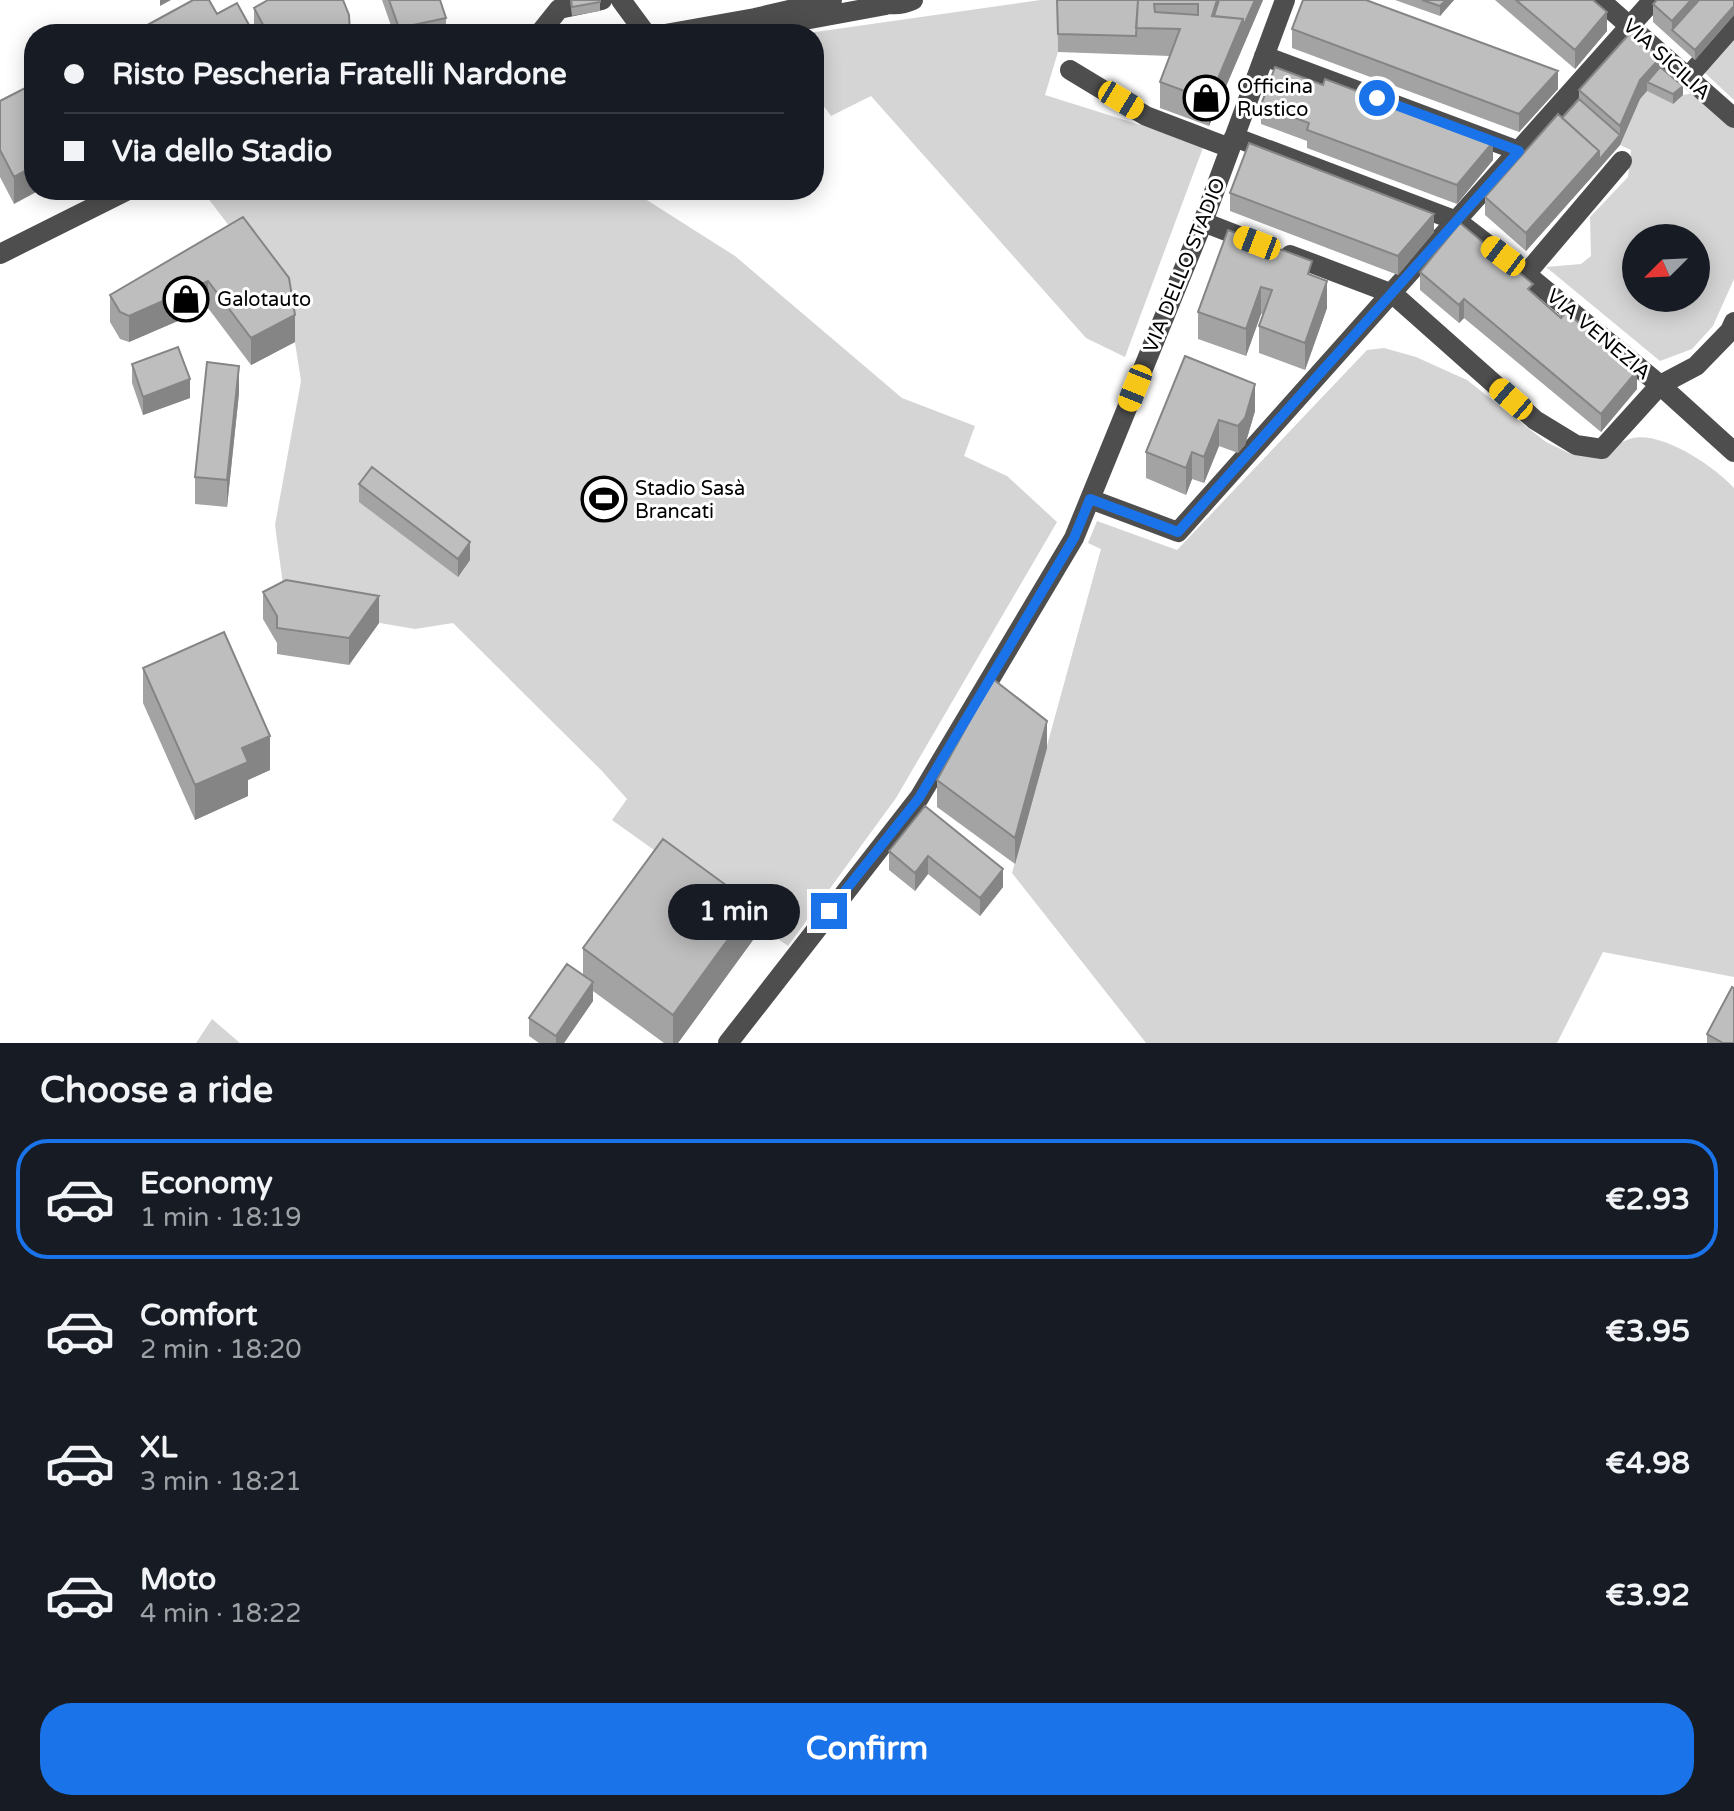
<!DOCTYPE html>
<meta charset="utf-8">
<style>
:root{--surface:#171b24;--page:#20242c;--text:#f1f3f6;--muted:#9ea1a6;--line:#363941;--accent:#1a73e8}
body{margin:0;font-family:"Varela Round",sans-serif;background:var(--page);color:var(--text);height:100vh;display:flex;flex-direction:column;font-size:30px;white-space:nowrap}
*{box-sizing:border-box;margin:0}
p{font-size:26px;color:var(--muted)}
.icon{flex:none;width:44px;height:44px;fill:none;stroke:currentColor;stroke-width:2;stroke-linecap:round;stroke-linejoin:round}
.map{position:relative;height:1043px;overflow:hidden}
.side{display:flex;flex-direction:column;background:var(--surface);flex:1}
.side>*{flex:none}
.guide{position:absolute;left:24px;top:24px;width:800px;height:176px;border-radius:32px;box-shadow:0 4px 20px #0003;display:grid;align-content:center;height:176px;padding:0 40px;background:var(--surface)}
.needle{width:52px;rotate:246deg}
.tools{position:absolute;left:1622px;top:224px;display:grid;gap:16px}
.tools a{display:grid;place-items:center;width:88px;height:88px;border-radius:50%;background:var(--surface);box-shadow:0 4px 20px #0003;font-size:40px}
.end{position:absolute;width:36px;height:36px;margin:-18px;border:10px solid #1a73e8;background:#fff;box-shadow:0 0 0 4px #fff}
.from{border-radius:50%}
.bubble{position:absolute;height:56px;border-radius:28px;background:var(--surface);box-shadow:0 4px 20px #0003;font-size:26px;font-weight:800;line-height:56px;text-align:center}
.car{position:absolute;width:24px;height:48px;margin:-24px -12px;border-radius:10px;box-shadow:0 0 6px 2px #0007;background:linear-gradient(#f5c518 24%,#345 0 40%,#f5c518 0 76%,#345 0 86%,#f5c518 0)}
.guide b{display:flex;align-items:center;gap:28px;height:76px;font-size:30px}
.guide b+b{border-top:2px solid var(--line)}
.guide i{width:20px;height:20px;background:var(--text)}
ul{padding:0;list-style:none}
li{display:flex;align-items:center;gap:24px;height:120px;margin:0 16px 12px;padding:0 24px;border:4px solid transparent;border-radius:32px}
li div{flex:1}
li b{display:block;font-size:30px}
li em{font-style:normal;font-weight:800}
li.on{border-color:var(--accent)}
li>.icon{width:72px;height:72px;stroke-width:1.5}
h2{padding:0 40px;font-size:36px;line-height:96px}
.cta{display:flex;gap:16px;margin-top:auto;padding:16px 40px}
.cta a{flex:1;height:92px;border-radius:32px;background:var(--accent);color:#fff;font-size:32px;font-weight:800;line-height:92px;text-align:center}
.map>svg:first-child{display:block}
.green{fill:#d5d5d5;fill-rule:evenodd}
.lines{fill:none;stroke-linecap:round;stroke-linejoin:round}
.minor{stroke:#4e4e4e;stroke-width:20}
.wall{fill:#a3a3a3}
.shaded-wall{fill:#858585}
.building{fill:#bebebe;stroke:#858585;stroke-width:2;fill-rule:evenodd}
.route{stroke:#1a73e8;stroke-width:10}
.labels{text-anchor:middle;stroke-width:6;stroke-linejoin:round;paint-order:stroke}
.street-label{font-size:20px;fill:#000;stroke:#fff}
.poi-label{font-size:20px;fill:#000;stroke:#fff;text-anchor:start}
</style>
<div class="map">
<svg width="1734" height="1043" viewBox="0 0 1734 1043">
<rect width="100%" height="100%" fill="#fff"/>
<path class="green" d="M 1040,0 L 1057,0 L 1058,52 L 1045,95 L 1204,145 L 1125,357 L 1086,338 L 871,96 L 831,116 L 814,93 L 814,34 L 801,34 Z
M 1734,37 L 1734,100 L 1704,72 Z
M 1647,91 L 1673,104 L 1683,95 L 1694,93 L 1734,128 L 1734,279 L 1713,326 L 1692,349 L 1660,361 L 1546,267 L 1581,264 L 1591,256 L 1590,217 L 1628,177 L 1631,150 L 1620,145 L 1640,99 ZM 1636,238 L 1696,238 L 1696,298 L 1636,298 Z
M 223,190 L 631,190 L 735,256 L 902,398 L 975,426 L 964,456 L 1007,476 L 1057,522 L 896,798 L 788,946 L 612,820 L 627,799 L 601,770 L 453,623 L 415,629 L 286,607 L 275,525 L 301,381 L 289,304 L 207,197 Z
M 1384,348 L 1416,357 L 1467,380 L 1546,442 L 1571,454 L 1599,457 C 1610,450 1620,441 1633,438 C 1663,432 1714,466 1734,488 L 1734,977 L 1603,952 L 1557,1043 L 1146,1043 L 1012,873 L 1101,549 L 1088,543 L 1097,521 L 1177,550 L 1367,350 Z
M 212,1019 L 240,1043 L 196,1043 Z"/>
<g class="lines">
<path class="minor" d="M 621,0 L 646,34
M 876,0 C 889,6 900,6 913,0
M 1600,0 L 1734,118
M 779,19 L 810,19 L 886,5
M 539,34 L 559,9 L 602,0
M 665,34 L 755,18 L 832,0
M 1264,56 L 1519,151
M 1070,70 L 1146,116 L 1230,148
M 1688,77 L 1734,25
M 1234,137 L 1457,221 L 1526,274 L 1660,385 L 1734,452
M 1203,222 L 1252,241
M 0,254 L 128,190
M 1290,255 L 1393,294 L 1535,420 L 1576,445 L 1602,449 L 1660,385 L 1696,366 L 1730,331 L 1734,322
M 1526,274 L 1622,161
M 1090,499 L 1178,532 L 1653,0
M 728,1043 L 919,798 L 1074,538 L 1203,222 L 1285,0"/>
</g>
<path class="wall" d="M 382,0 L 440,0 L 446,18 L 446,34 L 394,34 Z
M 570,0 L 600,0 L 600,11 L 572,16 Z
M 1057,0 L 1263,0 L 1209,126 L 1160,108 L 1160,82 L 1170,56 L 1058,52 Z
M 1395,0 L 1454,0 L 1440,16 Z
M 1495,0 L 1593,0 L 1607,31 L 1575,69 Z
M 1734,0 L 1734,15 L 1695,60 L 1653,22 L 1653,4 Z
M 254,8 L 350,34 L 258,34 L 254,26 Z
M 1292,29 L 1558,89 L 1519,132 L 1292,48 Z
M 1660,67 L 1683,95 L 1673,104 L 1647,91 L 1640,99 L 1620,145 L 1526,251 L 1485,215 L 1485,197 L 1579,99 L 1579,90 Z
M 34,90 L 14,204 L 0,177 L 0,101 Z
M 1261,105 L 1493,160 L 1457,204 L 1307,148 L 1307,141 L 1261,124 Z
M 1230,193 L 1434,232 L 1398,275 L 1230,211 Z
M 243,217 L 295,342 L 251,365 L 208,308 L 129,342 L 120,339 L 110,322 L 110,295 Z
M 1228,230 L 1312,275 L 1327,308 L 1305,370 L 1259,353 L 1259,326 L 1263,314 L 1261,314 L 1246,356 L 1198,339 L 1198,312 Z
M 1420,272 L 1533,294 L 1637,389 L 1601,432 L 1464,318 L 1459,323 L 1420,290 Z
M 1185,356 L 1255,411 L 1245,445 L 1238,453 L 1219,446 L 1204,483 L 1192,479 L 1186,495 L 1146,478 L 1146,452 Z
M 132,364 L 190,398 L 143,415 L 132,383 Z
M 239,393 L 227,507 L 195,504 L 195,477 Z
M 359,484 L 470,560 L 458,577 L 359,502 Z
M 263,592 L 379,623 L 349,665 L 277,654 L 277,643 L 263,619 Z
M 143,668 L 270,770 L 248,780 L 248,796 L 195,820 L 143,703 Z
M 1047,748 L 1015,864 L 937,807 L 937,780 Z
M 925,806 L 1003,887 L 980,916 L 928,874 L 915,891 L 889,870 L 889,851 Z
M 753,940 L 678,1043 L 664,1043 L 593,991 L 593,1001 L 564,1043 L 539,1043 L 529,1036 L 529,1018 L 583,975 L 583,948 Z
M 1707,1034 L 1734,1043 L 1707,1043 Z"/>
<path class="shaded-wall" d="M 160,0 L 171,0 L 160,6 Z
M 1217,0 L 1225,0 L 1217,25 L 1212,16 Z
M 1255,0 L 1263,0 L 1209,126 L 1209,100 L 1243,19 Z
M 1445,0 L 1454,0 L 1445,10 Z
M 1691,0 L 1708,0 L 1672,30 L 1672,39 L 1672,21 Z
M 1445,1 L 1445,10 L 1440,16 L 1440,6 Z
M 1734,6 L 1734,15 L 1695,60 L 1695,50 Z
M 1607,12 L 1607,31 L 1575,69 L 1575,50 Z
M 1660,58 L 1660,76 L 1647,82 L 1647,91 L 1640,99 L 1620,145 L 1599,169 L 1599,160 L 1620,135 L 1620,126 L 1640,80 Z
M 1558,71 L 1558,89 L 1519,132 L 1519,114 Z
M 1683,86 L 1683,95 L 1673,104 L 1673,94 Z
M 1493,142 L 1493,160 L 1457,204 L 1457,185 Z
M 1599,151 L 1599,169 L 1526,251 L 1526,233 Z
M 34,166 L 34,190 L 40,190 L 14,204 L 14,177 Z
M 1434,214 L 1434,232 L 1398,275 L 1398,256 Z
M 208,281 L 208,308 L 129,342 L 129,316 Z
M 1327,281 L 1327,308 L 1305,370 L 1305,343 Z
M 1261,287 L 1261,314 L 1246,356 L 1246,329 Z
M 1464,299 L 1464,318 L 1459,323 L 1459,305 Z
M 295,315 L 295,342 L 251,365 L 251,338 Z
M 239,366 L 239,393 L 227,507 L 227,480 Z
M 1637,371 L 1637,389 L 1601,432 L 1601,414 Z
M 190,379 L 190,398 L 143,415 L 143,397 Z
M 1255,384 L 1255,411 L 1245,445 L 1238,453 L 1238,426 Z
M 1219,420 L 1219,446 L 1204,483 L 1204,457 Z
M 1192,452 L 1192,479 L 1186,495 L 1186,468 Z
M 470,542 L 470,560 L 458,577 L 458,559 Z
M 379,596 L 379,623 L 349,665 L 349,638 Z
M 1047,721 L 1047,748 L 1015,864 L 1015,838 Z
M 270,736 L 270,770 L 248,780 L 248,796 L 195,820 L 195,785 L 242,748 Z
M 928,856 L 928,874 L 915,891 L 915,873 Z
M 1003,869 L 1003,887 L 980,916 L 980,898 Z
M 753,905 L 753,940 L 678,1043 L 673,1043 L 673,1015 Z
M 593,982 L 593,1001 L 564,1043 L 556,1043 L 556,1036 Z"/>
<path class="building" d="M 193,0 L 209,0 L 217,14 L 237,3 L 254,34 L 131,34 Z
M 268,0 L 343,0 L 349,15 L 350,34 L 268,34 L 254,8 Z
M 389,0 L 440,0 L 446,18 L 399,28 Z
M 571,0 L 600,0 L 600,2 L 572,7 Z
M 1057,0 L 1138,0 L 1136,36 L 1058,34 Z
M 1138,0 L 1217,0 L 1212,16 L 1243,19 L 1209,100 L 1160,82 L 1180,29 L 1136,28 ZM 1154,4 L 1198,4 L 1198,15 L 1155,12 Z
M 1219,0 L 1255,0 L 1243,27 L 1243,19 L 1214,16 Z
M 1303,0 L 1366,0 L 1558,71 L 1519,114 L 1292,29 Z
M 1422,0 L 1444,0 L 1445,1 L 1440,6 Z
M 1516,0 L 1593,0 L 1607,12 L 1575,50 Z
M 1657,0 L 1691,0 L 1672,21 L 1653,4 Z
M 1699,0 L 1734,0 L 1734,6 L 1695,50 L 1672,30 Z
M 1631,32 L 1660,58 L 1640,80 L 1620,126 L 1579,90 Z
M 1275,67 L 1323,85 L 1325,79 L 1493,142 L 1457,185 L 1307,130 L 1309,123 L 1261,105 Z
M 1660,67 L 1683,86 L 1673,94 L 1647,82 Z
M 31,85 L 34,90 L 34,166 L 14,177 L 0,150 L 0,101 Z
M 1579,99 L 1620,135 L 1599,160 L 1599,151 L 1562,118 Z
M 1558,114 L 1599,151 L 1526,233 L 1485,197 Z
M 1249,143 L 1434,214 L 1398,256 L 1230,193 Z
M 243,217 L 289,278 L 295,315 L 251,338 L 208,281 L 129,316 L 120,312 L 110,295 Z
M 1460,223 L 1533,284 L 1528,289 L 1561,318 L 1566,312 L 1637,371 L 1601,414 L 1464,299 L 1459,305 L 1420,272 Z
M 1228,230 L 1312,261 L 1308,274 L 1327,281 L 1305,343 L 1259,326 L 1272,290 L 1261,287 L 1246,329 L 1198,312 Z
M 178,347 L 190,379 L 143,397 L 132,364 Z
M 1185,356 L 1255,384 L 1245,418 L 1238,426 L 1219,420 L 1204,457 L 1192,452 L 1186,468 L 1146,452 Z
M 207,362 L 239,366 L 227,480 L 195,477 Z
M 372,467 L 470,542 L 458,559 L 359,484 Z
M 286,580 L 379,596 L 349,638 L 277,628 L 277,616 L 263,592 Z
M 224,632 L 270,736 L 242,748 L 248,762 L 195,785 L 143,668 Z
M 993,679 L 1047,721 L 1015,838 L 937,780 Z
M 925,806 L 1003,869 L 980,898 L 928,856 L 915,873 L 889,851 Z
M 663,839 L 753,905 L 673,1015 L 583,948 Z
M 567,964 L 593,982 L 556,1036 L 529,1018 Z
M 1732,987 L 1734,988 L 1734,1043 L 1723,1043 L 1707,1034 Z"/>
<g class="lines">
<path class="route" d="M 829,911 L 919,798 L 1074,538 L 1090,499 L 1178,532 L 1519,151 L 1377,98"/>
</g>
<defs>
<g id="shop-ring" transform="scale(2.3)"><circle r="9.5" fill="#fff" stroke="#000" stroke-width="1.5"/><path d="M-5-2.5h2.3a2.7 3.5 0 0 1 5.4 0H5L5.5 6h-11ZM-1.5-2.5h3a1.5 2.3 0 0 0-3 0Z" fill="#000"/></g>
<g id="stadium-ring" transform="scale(2.3)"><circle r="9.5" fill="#fff" stroke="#000" stroke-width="1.5"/><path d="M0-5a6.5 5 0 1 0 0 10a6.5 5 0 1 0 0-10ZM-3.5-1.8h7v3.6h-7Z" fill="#000"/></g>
</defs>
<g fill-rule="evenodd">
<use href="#shop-ring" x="1206" y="98"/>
<use href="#shop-ring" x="186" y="299"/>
<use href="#stadium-ring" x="604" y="499"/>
</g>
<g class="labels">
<g class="street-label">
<text transform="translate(1667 59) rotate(42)" y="7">VIA SICILIA</text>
<text transform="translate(1184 265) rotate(-68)" y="7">VIA DELLO STADIO</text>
<text transform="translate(1599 334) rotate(40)" y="7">VIA VENEZIA</text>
</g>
<g class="poi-label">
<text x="1237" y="93">Officina<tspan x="1237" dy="23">Rustico</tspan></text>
<text x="217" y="306">Galotauto</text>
<text x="635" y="495">Stadio Sasà<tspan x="635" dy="23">Brancati</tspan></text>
</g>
</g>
</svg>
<div class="tools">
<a><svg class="needle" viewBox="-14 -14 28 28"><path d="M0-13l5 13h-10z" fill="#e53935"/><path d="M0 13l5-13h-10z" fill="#9ea1a6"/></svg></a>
</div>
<i class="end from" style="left:1377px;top:98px"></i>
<i class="end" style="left:829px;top:911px"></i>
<div class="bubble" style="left:668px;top:884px;width:132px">1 min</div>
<i class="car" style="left:1121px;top:100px;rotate:121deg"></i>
<i class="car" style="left:1257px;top:243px;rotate:291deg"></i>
<i class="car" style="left:1503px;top:256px;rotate:307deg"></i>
<i class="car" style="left:1135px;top:388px;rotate:202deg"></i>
<i class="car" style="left:1511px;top:399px;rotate:311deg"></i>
<div class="guide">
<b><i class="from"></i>Risto Pescheria Fratelli Nardone</b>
<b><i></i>Via dello Stadio</b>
</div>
</div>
<section class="side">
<h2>Choose a ride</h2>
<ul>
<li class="on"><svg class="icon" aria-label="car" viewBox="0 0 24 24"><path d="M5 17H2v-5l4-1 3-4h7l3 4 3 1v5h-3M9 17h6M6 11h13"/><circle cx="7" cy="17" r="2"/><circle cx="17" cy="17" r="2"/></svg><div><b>Economy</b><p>1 min · 18:19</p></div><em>€2.93</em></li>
<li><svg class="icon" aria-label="car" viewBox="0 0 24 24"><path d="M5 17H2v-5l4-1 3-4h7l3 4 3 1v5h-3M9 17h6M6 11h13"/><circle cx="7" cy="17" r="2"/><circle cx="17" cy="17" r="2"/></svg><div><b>Comfort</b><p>2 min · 18:20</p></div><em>€3.95</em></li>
<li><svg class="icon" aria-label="car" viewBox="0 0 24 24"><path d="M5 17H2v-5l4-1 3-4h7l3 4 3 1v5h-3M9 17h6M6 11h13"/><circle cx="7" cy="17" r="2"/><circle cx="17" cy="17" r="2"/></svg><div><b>XL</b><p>3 min · 18:21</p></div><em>€4.98</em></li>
<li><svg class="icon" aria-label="car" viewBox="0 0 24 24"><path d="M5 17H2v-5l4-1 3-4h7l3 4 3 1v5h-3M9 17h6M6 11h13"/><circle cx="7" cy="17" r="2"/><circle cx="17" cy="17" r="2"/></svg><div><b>Moto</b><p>4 min · 18:22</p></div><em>€3.92</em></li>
</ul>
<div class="cta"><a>Confirm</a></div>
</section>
